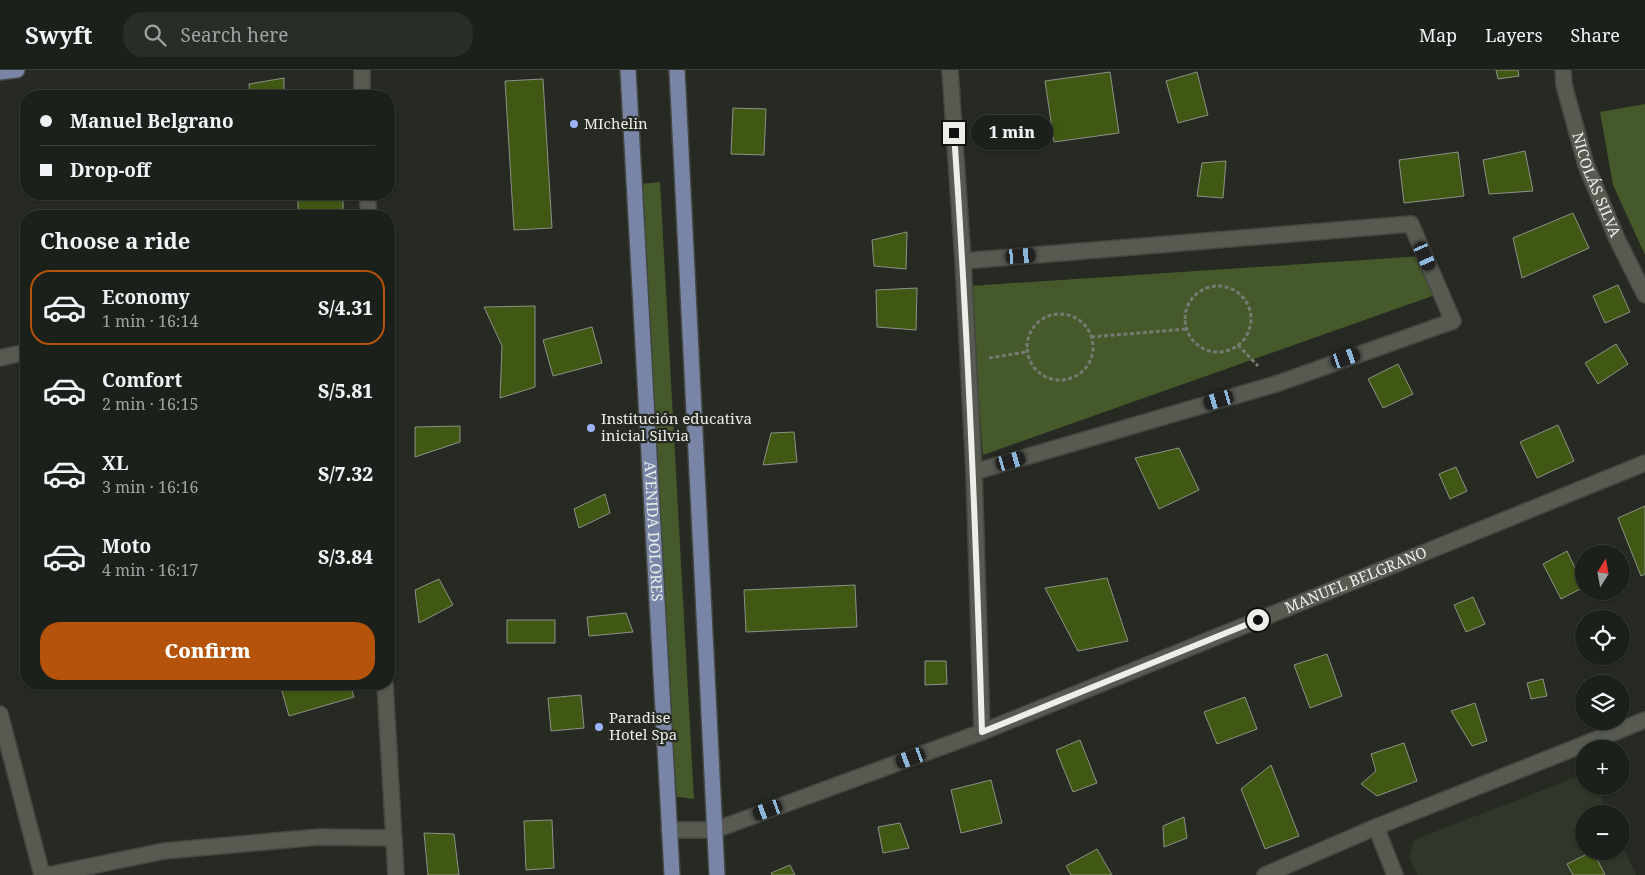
<!DOCTYPE html>
<meta charset="utf-8">
<style>
:root{--surface:#1c201a;--page:#292d27;--text:#f1f3f6;--muted:#a0a3a2;--line:#3a3e39;--accent:#b45309}
body{margin:0;font-family:"Noto Serif",serif;background:var(--page);color:var(--text);height:100vh;display:flex;flex-direction:column;font-size:19px;white-space:nowrap}
*{box-sizing:border-box;margin:0}
p{font-size:16px;color:var(--muted)}
.icon{flex:none;width:28px;height:28px;fill:none;stroke:currentColor;stroke-width:2;stroke-linecap:round;stroke-linejoin:round}
.map{position:relative;flex:1;overflow:hidden}
.side{position:absolute;left:20px;top:140px;width:375px;height:480px;display:flex;flex-direction:column;background:var(--surface);border-radius:20px;box-shadow:0 1px 4px #0004,0 0 0 1px var(--line)}
.side>*{flex:none}
.top-card{position:absolute;left:20px;top:20px;width:375px;height:110px;border-radius:20px;box-shadow:0 1px 4px #0004,0 0 0 1px var(--line);display:grid;align-content:center;height:110px;padding:0 20px;background:var(--surface)}
.needle{width:32px;rotate:11deg}
.controls{position:absolute;left:1575px;top:475px;display:grid;gap:10px}
.controls a{display:grid;place-items:center;width:55px;height:55px;border-radius:50%;background:var(--surface);box-shadow:0 1px 4px #0004,0 0 0 1px var(--line);font-size:25px}
.end{position:absolute;width:22px;height:22px;margin:-11px;border:6px solid #ebeee9;background:#111;box-shadow:0 0 0 2px #111}
.from{border-radius:50%}
.bubble{position:absolute;height:35px;border-radius:18px;background:var(--surface);box-shadow:0 1px 4px #0004,0 0 0 1px var(--line);font-size:16px;font-weight:800;line-height:35px;text-align:center}
.car{position:absolute;width:15px;height:30px;margin:-15px -8px;border-radius:6px;box-shadow:0 0 4px 1px #0007;background:linear-gradient(#222 24%,#8ab4d8 0 40%,#222 0 76%,#8ab4d8 0 86%,#222 0)}
.top-card b{display:flex;align-items:center;gap:18px;height:48px;font-size:19px}
.top-card b+b{border-top:1px solid var(--line)}
.top-card i{width:12px;height:12px;background:var(--text)}
ul{padding:0;list-style:none}
li{display:flex;align-items:center;gap:15px;height:75px;margin:0 10px 8px;padding:0 10px;border:2px solid transparent;border-radius:20px}
li div{flex:1}
li b{display:block;font-size:19px}
li em{font-style:normal;font-weight:800}
li.selected{border-color:var(--accent)}
li>.icon{width:45px;height:45px;stroke-width:1.5}
h2{padding:0 20px;font-size:22px;line-height:60px}
.primary-button{display:flex;gap:10px;margin-top:auto;padding:10px 20px}
.primary-button a{flex:1;height:58px;border-radius:20px;background:var(--accent);color:#fff;font-size:20px;font-weight:800;line-height:58px;text-align:center}
header{display:flex;align-items:center;gap:30px;box-sizing:border-box;height:70px;padding:0 25px;background:var(--surface);border-bottom:1px solid var(--line)}
header strong{font-size:24px}
nav{display:flex;gap:28px;margin-inline-start:auto;font-size:18px}
.search{width:350px;height:45px;background:var(--page);display:flex;align-items:center;gap:12px;box-sizing:border-box;padding:0 18px;border-radius:20px;color:var(--muted);font-size:19px}
.map>svg:first-child{display:block}
.built{fill:#303629}
.green{fill:#46592b}
.building{fill:#405814;stroke:#8d9188}
.lines{fill:none;stroke-linecap:round;stroke-linejoin:round}
.minor-casing{stroke:#444740;stroke-width:18}
.major-casing{stroke:#444740;stroke-width:18}
.path{stroke:#767a73;stroke-width:3;stroke-dasharray:4 2.5;stroke-linecap:butt}
.minor{stroke:#565a51;stroke-width:15}
.major{stroke:#7885a7;stroke-width:15}
.route{stroke:#ebeee9;stroke-width:6}
.poi-dot{fill:#9db4fd;stroke:#262a22;stroke-width:2}
.labels{text-anchor:middle;stroke-width:4.5;stroke-linejoin:round;paint-order:stroke}
.poi-label{font-size:15px;fill:#ebeee9;stroke:#262a22;text-anchor:start}
.street-label{font-size:15px;fill:#ebeee9;stroke:#262a22}
</style>
<header>
<strong>Swyft</strong>
<div class="search"><svg class="icon" aria-label="search" viewBox="0 0 24 24"><circle cx="10" cy="10" r="6"/><path d="M15 15l6 6"/></svg>Search here</div>
<nav><a>Map</a><a>Layers</a><a>Share</a></nav>
</header>
<div class="map">
<svg width="1645" height="805" viewBox="0 0 1645 805">
<rect width="100%" height="100%" fill="#262a22"/>
<path class="built" d="M 1584,704 L 1584,716 L 1596,716 L 1609,744 L 1584,744 L 1584,781 L 1621,781 L 1621,772 L 1636,805 L 1417,805 L 1409,787 L 1414,770 Z"/>
<path class="green" d="M 1645,34 L 1645,185 L 1613,115 L 1600,42 Z
M 660,112 L 694,729 L 670,726 L 641,114 Z
M 1423,186 L 1435,225 L 983,385 L 970,216 Z"/>
<path class="building" d="M 1496,0 L 1518,0 L 1519,6 L 1498,9 Z
M 1110,2 L 1119,63 L 1054,72 L 1045,11 Z
M 1197,2 L 1208,45 L 1178,53 L 1166,11 Z
M 284,8 L 284,26 L 250,26 L 249,14 Z
M 543,9 L 552,158 L 514,160 L 505,11 Z
M 733,38 L 766,39 L 764,85 L 731,84 Z
M 1525,81 L 1533,121 L 1489,124 L 1483,90 Z
M 1458,82 L 1464,126 L 1404,133 L 1399,90 Z
M 1226,91 L 1223,128 L 1197,126 L 1202,93 Z
M 298,126 L 343,127 L 343,146 L 298,146 Z
M 168,141 L 191,141 L 192,146 L 169,146 Z
M 1573,143 L 1589,178 L 1522,208 L 1513,168 Z
M 907,162 L 906,199 L 874,196 L 872,170 Z
M 1618,215 L 1630,242 L 1605,253 L 1593,226 Z
M 917,218 L 916,260 L 877,257 L 876,220 Z
M 535,236 L 535,317 L 500,328 L 502,276 L 484,237 Z
M 592,257 L 602,293 L 553,306 L 543,270 Z
M 1616,274 L 1628,294 L 1598,314 L 1585,293 Z
M 1398,294 L 1413,324 L 1383,338 L 1368,309 Z
M 1558,355 L 1574,391 L 1537,408 L 1520,372 Z
M 460,356 L 460,372 L 415,387 L 415,357 Z
M 794,362 L 797,392 L 763,395 L 771,363 Z
M 1179,378 L 1199,420 L 1159,439 L 1135,388 Z
M 1456,397 L 1467,421 L 1450,429 L 1439,404 Z
M 605,424 L 610,443 L 579,458 L 574,439 Z
M 1645,436 L 1645,504 L 1641,506 L 1618,448 Z
M 1567,481 L 1584,517 L 1561,529 L 1543,494 Z
M 1107,508 L 1128,571 L 1078,581 L 1045,518 Z
M 439,509 L 453,535 L 419,553 L 415,520 Z
M 855,515 L 857,557 L 746,562 L 744,520 Z
M 1473,527 L 1485,554 L 1466,562 L 1454,535 Z
M 626,543 L 633,562 L 589,566 L 587,547 Z
M 507,550 L 555,550 L 555,573 L 507,573 Z
M 1327,584 L 1342,626 L 1310,638 L 1294,595 Z
M 925,591 L 946,591 L 947,614 L 925,615 Z
M 1543,609 L 1547,626 L 1531,629 L 1527,613 Z
M 280,614 L 350,614 L 354,627 L 289,646 Z
M 581,625 L 584,658 L 551,661 L 548,628 Z
M 1245,627 L 1257,659 L 1217,674 L 1204,642 Z
M 1475,633 L 1487,671 L 1472,676 L 1451,641 Z
M 1080,670 L 1097,713 L 1073,722 L 1056,680 Z
M 1404,673 L 1417,711 L 1377,726 L 1361,714 L 1376,701 L 1371,684 Z
M 1271,695 L 1299,766 L 1265,779 L 1241,719 Z
M 991,710 L 1002,753 L 961,763 L 951,720 Z
M 1184,747 L 1187,768 L 1164,777 L 1163,756 Z
M 552,750 L 554,798 L 526,800 L 524,751 Z
M 900,753 L 909,778 L 883,783 L 878,757 Z
M 424,763 L 454,764 L 459,805 L 428,805 Z
M 1097,779 L 1112,805 L 1071,805 L 1066,796 Z
M 1593,781 L 1605,805 L 1573,805 L 1567,794 Z
M 790,795 L 795,805 L 772,805 L 771,803 Z"/>
<g class="lines">
<g class="minor-casing">
<g id="minor">
<path d="M 950,0 L 963,191 L 974,402 L 982,662"/>
<path id="s1" d="M 1563,0 L 1564,15 L 1586,95 L 1617,169 L 1645,225"/>
<path d="M 362,26 L 362,0"/>
<path d="M 367,124 L 369,146"/>
<path d="M 963,191 L 1411,154 L 1453,251 L 1276,314 L 974,402"/>
<path d="M 0,288 L 26,282"/>
<path d="M 385,614 L 396,805"/>
<path d="M 0,644 L 42,805"/>
<path d="M 1376,757 L 1395,805"/>
<path id="s2" d="M 669,760 L 715,760 L 982,662 L 1645,393"/>
<path d="M 48,805 L 164,781 L 319,767 L 394,768"/>
<path d="M 1265,805 L 1376,757 L 1645,650"/>
</g>
</g>
<g class="major-casing">
<g id="major">
<path id="s3" d="M 628,0 L 672,805"/>
<path d="M 677,0 L 717,805"/>
<path d="M 0,2 L 17,0"/>
</g>
</g>
<path class="path" d="M1185 249a33 33 0 1 1 66 0a33 33 0 1 1-66 0Z
M1027 277a33 33 0 1 1 66 0a33 33 0 1 1-66 0Z
M 1091,267 L 1186,259
M 1238,275 L 1258,296
M 989,288 L 1026,282"/>
<use href="#minor" class="minor"/>
<use href="#major" class="major"/>
</g>
<g class="lines">
<path class="route" d="M 954,63 C 968,263 976,463 982,662 L 1258,550"/>
</g>
<g class="poi-dot">
<circle cx="574" cy="54" r="5"/>
<circle cx="591" cy="358" r="5"/>
<circle cx="599" cy="657" r="5"/>
</g>
<g class="labels">
<g class="poi-label">
<text x="584" y="59">MIchelin</text>
<text x="601" y="354">Institución educativa<tspan x="601" dy="17">inicial Silvia</tspan></text>
<text x="609" y="653">Paradise<tspan x="609" dy="17">Hotel Spa</tspan></text>
</g>
<g class="street-label">
<text dy="5" stroke="none"><textPath href="#s1" startOffset="120">NICOLÁS SILVA</textPath></text>
<text dy="5" stroke="none"><textPath href="#s3" startOffset="462">AVENIDA DOLORES</textPath></text>
<text dy="5" stroke="none"><textPath href="#s2" startOffset="734">MANUEL BELGRANO</textPath></text>
</g>
</g>
</svg>
<div class="controls">
<a><svg class="needle" viewBox="-14 -14 28 28"><path d="M0-13l5 13h-10z" fill="#e53935"/><path d="M0 13l5-13h-10z" fill="#a0a3a2"/></svg></a>
<a><svg class="icon" aria-label="locate" viewBox="0 0 24 24"><circle cx="12" cy="12" r="6"/><path d="M12 2v4M12 18v4M2 12h4M18 12h4"/></svg></a>
<a><svg class="icon" aria-label="layers" viewBox="0 0 24 24"><path d="M12 4l9 5-9 5-9-5zM3 14l9 5 9-5"/></svg></a>
<a>+</a>
<a>−</a>
</div>
<i class="end from" style="left:1258px;top:550px"></i>
<i class="end" style="left:954px;top:63px"></i>
<div class="bubble" style="left:971px;top:45px;width:82px">1 min</div>
<i class="car" style="left:1021px;top:186px;rotate:86deg"></i>
<i class="car" style="left:1425px;top:186px;rotate:156deg"></i>
<i class="car" style="left:1346px;top:288px;rotate:71deg"></i>
<i class="car" style="left:1219px;top:330px;rotate:254deg"></i>
<i class="car" style="left:1011px;top:391px;rotate:74deg"></i>
<i class="car" style="left:911px;top:688px;rotate:250deg"></i>
<i class="car" style="left:768px;top:740px;rotate:250deg"></i>
<div class="top-card">
<b><i class="from"></i>Manuel Belgrano</b>
<b><i></i>Drop-off</b>
</div>
<section class="side">
<h2>Choose a ride</h2>
<ul>
<li class="selected"><svg class="icon" aria-label="car" viewBox="0 0 24 24"><path d="M5 17H2v-5l4-1 3-4h7l3 4 3 1v5h-3M9 17h6M6 11h13"/><circle cx="7" cy="17" r="2"/><circle cx="17" cy="17" r="2"/></svg><div><b>Economy</b><p>1 min · 16:14</p></div><em>S/4.31</em></li>
<li><svg class="icon" aria-label="car" viewBox="0 0 24 24"><path d="M5 17H2v-5l4-1 3-4h7l3 4 3 1v5h-3M9 17h6M6 11h13"/><circle cx="7" cy="17" r="2"/><circle cx="17" cy="17" r="2"/></svg><div><b>Comfort</b><p>2 min · 16:15</p></div><em>S/5.81</em></li>
<li><svg class="icon" aria-label="car" viewBox="0 0 24 24"><path d="M5 17H2v-5l4-1 3-4h7l3 4 3 1v5h-3M9 17h6M6 11h13"/><circle cx="7" cy="17" r="2"/><circle cx="17" cy="17" r="2"/></svg><div><b>XL</b><p>3 min · 16:16</p></div><em>S/7.32</em></li>
<li><svg class="icon" aria-label="car" viewBox="0 0 24 24"><path d="M5 17H2v-5l4-1 3-4h7l3 4 3 1v5h-3M9 17h6M6 11h13"/><circle cx="7" cy="17" r="2"/><circle cx="17" cy="17" r="2"/></svg><div><b>Moto</b><p>4 min · 16:17</p></div><em>S/3.84</em></li>
</ul>
<div class="primary-button"><a>Confirm</a></div>
</section>
</div>
